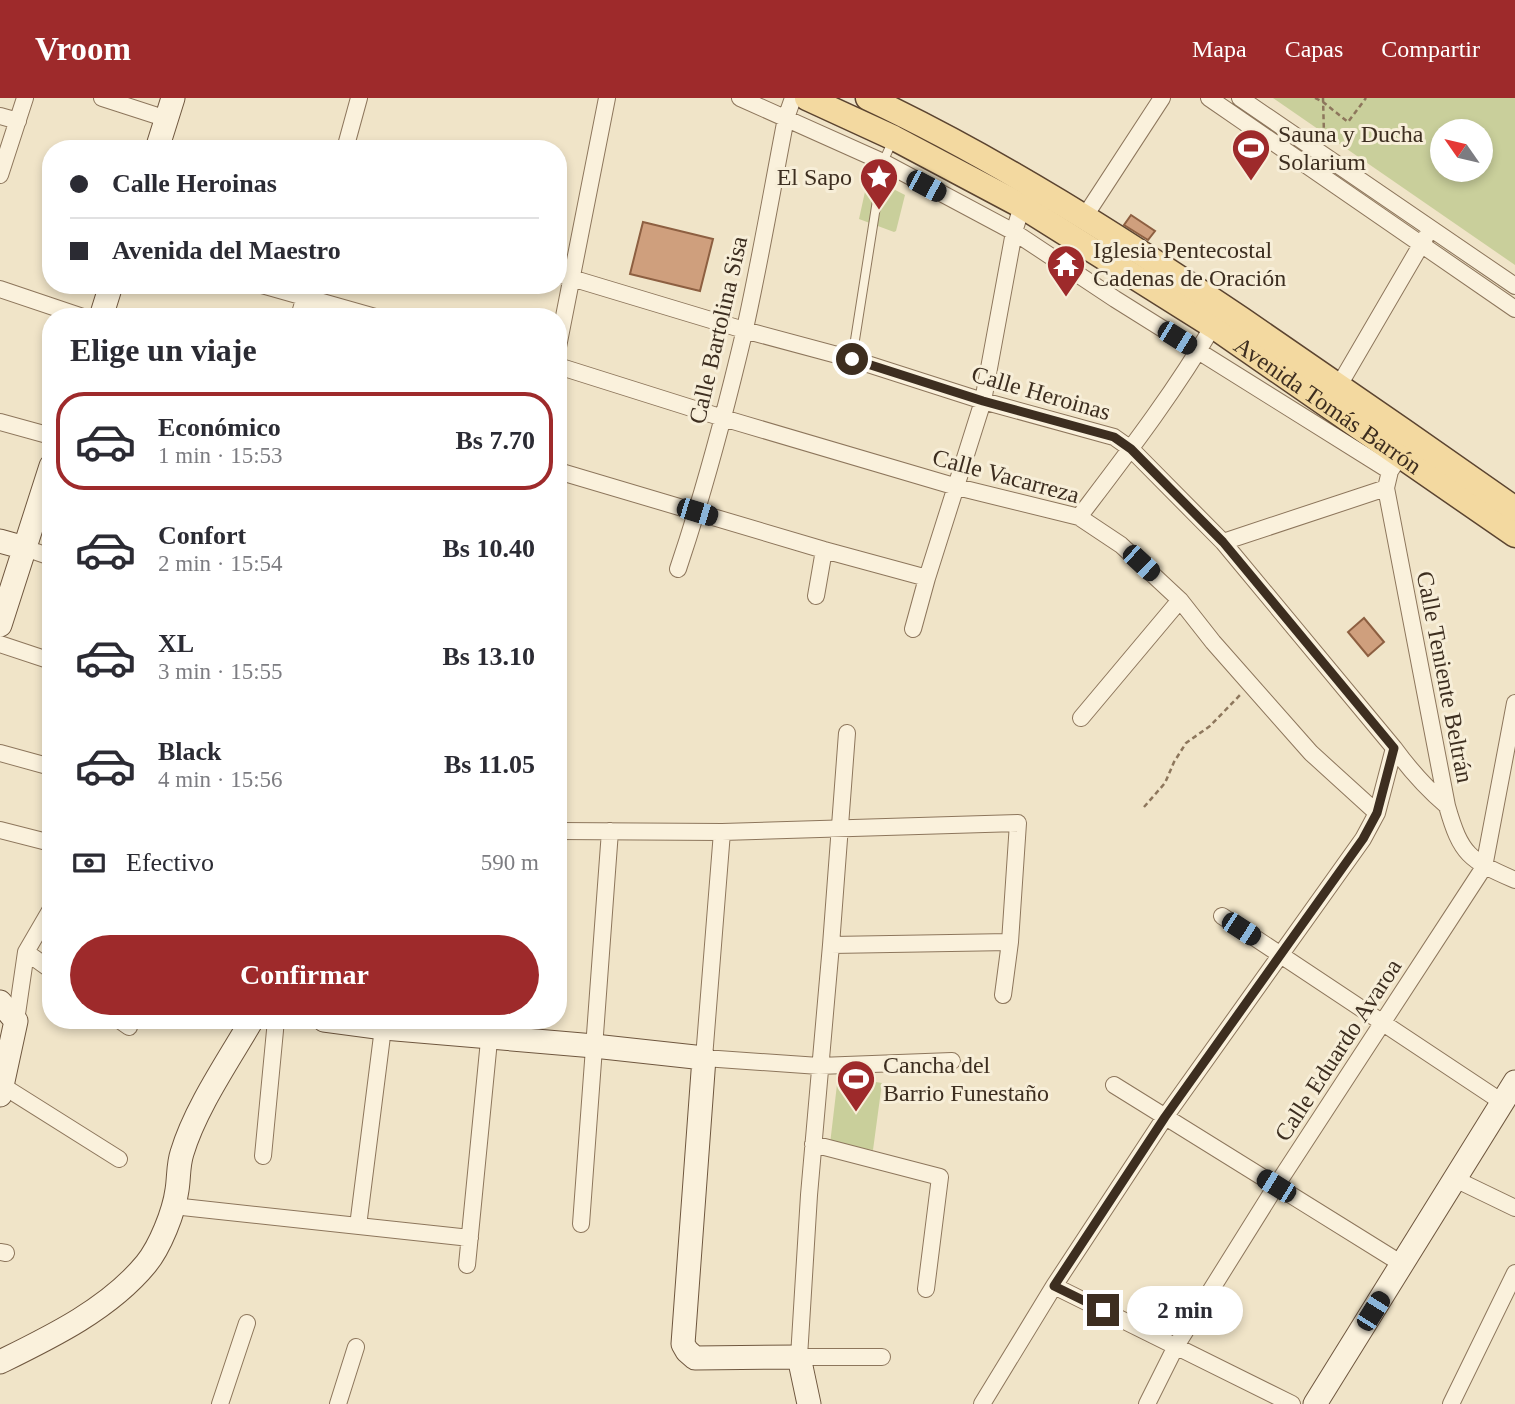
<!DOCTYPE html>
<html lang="es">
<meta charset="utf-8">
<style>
:root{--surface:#fff;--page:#f7f7f7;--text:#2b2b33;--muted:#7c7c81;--line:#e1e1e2;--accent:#9e2a2b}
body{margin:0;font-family:Georgia,serif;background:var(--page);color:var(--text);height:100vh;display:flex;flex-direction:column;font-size:26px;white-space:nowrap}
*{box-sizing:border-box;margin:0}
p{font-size:23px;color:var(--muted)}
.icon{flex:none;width:38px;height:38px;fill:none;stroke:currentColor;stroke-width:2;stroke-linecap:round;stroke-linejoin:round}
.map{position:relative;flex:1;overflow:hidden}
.sheet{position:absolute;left:42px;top:210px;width:525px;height:721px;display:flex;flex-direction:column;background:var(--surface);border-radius:28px;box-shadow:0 4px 10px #0003}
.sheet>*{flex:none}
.top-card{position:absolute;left:42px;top:42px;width:525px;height:154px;border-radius:28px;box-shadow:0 4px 10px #0003;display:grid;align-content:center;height:154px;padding:0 28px;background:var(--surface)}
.needle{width:46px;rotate:304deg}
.fabs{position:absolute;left:1430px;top:21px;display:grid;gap:14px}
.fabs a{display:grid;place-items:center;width:63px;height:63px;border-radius:50%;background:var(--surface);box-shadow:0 4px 10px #0003;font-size:35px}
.end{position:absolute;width:32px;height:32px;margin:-16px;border:9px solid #3d2e20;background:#fff;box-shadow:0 0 0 4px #fff}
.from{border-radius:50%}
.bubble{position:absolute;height:49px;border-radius:24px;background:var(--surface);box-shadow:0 4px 10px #0003;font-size:23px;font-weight:700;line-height:49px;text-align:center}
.car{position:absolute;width:21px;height:42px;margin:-21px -10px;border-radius:9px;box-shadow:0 0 5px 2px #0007;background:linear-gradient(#222 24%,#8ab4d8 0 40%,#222 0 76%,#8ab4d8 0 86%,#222 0)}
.top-card b{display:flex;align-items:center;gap:24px;height:66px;font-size:26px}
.top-card b+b{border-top:2px solid var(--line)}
.top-card i{width:18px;height:18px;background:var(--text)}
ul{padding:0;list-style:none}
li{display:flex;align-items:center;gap:21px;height:98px;margin:0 14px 10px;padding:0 14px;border:4px solid transparent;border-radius:28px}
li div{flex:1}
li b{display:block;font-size:26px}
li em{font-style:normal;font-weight:700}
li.selected{border-color:var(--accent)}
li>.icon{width:63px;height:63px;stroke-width:1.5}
h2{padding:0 28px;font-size:32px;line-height:84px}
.pay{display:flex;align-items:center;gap:18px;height:77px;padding:0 28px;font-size:26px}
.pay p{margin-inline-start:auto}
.cta{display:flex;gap:14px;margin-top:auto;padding:14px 28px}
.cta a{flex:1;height:80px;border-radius:42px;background:var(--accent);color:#fff;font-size:28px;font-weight:700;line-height:80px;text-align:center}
header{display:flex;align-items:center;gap:42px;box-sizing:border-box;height:98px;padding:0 35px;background:var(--accent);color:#fff}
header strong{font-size:33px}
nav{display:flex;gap:38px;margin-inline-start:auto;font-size:24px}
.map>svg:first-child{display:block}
.green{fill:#c9cf9b;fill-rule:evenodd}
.building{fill:#cf9f7d;stroke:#8d5f41;stroke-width:2}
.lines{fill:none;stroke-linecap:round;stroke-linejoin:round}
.lane-casing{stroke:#8d765c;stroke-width:10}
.street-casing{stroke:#8d765c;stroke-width:18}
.secondary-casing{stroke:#6f573f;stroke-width:25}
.primary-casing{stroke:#5b4430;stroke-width:27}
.path{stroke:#8d765c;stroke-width:2.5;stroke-dasharray:5 3.5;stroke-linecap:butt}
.lane{stroke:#faf1dc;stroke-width:8}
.street{stroke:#faf1dc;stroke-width:16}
.secondary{stroke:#faf1dc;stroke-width:23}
.primary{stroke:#f3d9a0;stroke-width:24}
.route{stroke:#3d2e20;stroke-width:9}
.labels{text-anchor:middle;stroke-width:6;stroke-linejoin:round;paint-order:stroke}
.poi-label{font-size:24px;fill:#3d2e20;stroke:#f7eed8;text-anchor:start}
.street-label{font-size:24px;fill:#3d2e20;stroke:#f7eed8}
</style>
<header>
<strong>Vroom</strong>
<nav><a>Mapa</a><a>Capas</a><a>Compartir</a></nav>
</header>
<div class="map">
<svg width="1515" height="1306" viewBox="0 0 1515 1306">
<rect width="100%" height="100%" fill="#f0e4c8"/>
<path class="green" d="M 1273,0 L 1515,0 L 1515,167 ZM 1480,33 L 1480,72 L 1442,72 L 1442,33 Z
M 868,80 L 876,82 L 905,97 L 896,133 L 894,134 L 859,121 Z
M 838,978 L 882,985 L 873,1052 L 830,1046 Z"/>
<path class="building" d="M 1131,117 L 1155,133 L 1148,142 L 1124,127 Z
M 643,124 L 713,141 L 700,193 L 630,176 Z
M 1364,520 L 1384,544 L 1368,558 L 1348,534 Z"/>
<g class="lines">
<g class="lane-casing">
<path id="lane" d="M 852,261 L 883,64 L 893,42"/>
</g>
<g class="street-casing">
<path id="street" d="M 102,0 L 167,21
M 740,0 L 883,64 L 1014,134 L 1115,201 L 1390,373
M 1209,0 L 1515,211
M 1240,0 L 1515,188
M 0,18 L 18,23
M 345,51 L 359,0
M 0,77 L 25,0
M 1085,118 L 1162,0
M 558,176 L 744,232 L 852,261 L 983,303 L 1114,339 L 1131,351 L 1223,444 L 1394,650 C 1410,672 1426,690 1447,708
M 262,187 L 375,219
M 0,191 L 83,219
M 299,219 L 308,187
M 558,249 L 607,0
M 558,268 L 723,320 L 957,389 L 1079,419 L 1121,447 L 1180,502 L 1213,544 L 1311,655 L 1377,715
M 1334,296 L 1425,140
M 0,324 L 51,338
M 1394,367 L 1390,373 L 1386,390 L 1447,708 C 1461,757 1469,762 1515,782
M 558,373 L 824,452 L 927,480
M 1079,419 C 1126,357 1174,295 1213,228
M 1223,444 L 1386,390
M 25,450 L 51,459
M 678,471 C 704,394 725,315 744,235 C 760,164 772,92 786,20 L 793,0
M 816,498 L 824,452
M 913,531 L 927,480 L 983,303 L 1014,134 L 1022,108
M 0,546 L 51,563
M 1081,620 L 1180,502
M 847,635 L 831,847 L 809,1097 L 799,1259 L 882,1259
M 0,655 L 51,669
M 0,732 L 51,745
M 558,733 L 722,734 L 1018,725 L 1010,844 L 1003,897
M 722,734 L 704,960 L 819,968 L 952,963
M 1222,818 L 1502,1004
M 831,847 L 1010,844
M 26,854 L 51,872
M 119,922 L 129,929
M 16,923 L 26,854 L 51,811
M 1114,987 L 1402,1166
M 3,988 L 119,1061
M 813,1046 L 940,1079 L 926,1191
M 263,1058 L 276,922
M 1455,1081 L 1515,1110
M 173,1108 L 470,1140
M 581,1126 L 610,733
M 358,1128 L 384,922
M 0,1154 L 6,1155
M 467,1167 L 491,922
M 1054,1188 L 1292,1306
M 220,1306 L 247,1225
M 338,1306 L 356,1249
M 982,1306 L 1054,1188 L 1165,1019 L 1363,741 L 1377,715 L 1394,650
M 1147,1306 L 1176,1248 L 1276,1088 L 1484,769 L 1515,605
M 1451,1306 L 1515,1175"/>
</g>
<g class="secondary-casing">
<path id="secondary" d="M 157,51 L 173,0
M 101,219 L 111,187
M 0,443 L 25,450
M 0,527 L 51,368
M 0,904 L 16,923 L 0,997
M 324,922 L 384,930 L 594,948 L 704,960 L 683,1246 L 687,1253 L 695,1260 L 799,1259 L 809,1306
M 0,1264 C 51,1239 109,1211 146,1166 C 160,1149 174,1114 177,1092 C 179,1080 178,1067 182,1055 C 195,1011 228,963 252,922
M 1315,1306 L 1515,984"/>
</g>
<g class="primary-casing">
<g id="primary">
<path id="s1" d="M 807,0 L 894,40 L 1022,108 L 1213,228 L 1515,437"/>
<path d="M 868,0 C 998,61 1122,141 1241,221 C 1333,284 1424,347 1515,411"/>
</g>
</g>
<path class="path" d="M 1315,0 L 1323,4 L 1348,24 L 1366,0
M 1323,38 L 1324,36 L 1323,0
M 1144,709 L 1165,685 L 1174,664 L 1186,645 L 1210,628 L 1241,596"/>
<use href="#lane" class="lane"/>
<use href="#street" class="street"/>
<use href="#secondary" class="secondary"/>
<use href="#primary" class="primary"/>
</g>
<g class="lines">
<path class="route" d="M 852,261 L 983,303 L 1114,339 L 1131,351 L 1223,444 L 1394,650 L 1377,715 L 1363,741 L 1165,1019 L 1054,1188 L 1103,1212"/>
</g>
<defs>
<g id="stadium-pin" transform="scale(2.0125)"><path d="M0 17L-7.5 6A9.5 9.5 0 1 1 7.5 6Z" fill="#9e2a2b" stroke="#f7eed8"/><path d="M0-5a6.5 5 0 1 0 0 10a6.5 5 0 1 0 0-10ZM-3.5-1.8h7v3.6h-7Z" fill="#fff"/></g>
<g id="sight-pin" transform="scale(2.0125)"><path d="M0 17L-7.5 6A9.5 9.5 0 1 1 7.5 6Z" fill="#9e2a2b" stroke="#f7eed8"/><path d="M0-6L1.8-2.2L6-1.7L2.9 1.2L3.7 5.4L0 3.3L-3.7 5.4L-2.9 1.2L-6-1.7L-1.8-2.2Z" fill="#fff"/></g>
<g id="temple-pin" transform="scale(2.0125)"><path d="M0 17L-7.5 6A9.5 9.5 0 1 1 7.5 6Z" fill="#9e2a2b" stroke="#f7eed8"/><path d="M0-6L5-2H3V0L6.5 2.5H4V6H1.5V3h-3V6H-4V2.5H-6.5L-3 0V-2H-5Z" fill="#fff"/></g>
</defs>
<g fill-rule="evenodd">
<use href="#stadium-pin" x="1251" y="50"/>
<use href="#sight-pin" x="879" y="79"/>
<use href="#temple-pin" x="1066" y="166"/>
<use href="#stadium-pin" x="856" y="981"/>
</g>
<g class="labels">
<g class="poi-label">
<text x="1278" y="44">Sauna y Ducha<tspan x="1278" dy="28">Solarium</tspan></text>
<text x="852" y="87" text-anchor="end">El Sapo</text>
<text x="1093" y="160">Iglesia Pentecostal<tspan x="1093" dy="28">Cadenas de Oración</tspan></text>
<text x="883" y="975">Cancha del<tspan x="883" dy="28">Barrio Funestaño</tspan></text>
</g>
<g class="street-label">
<text transform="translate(718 232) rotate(-77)" y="8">Calle Bartolina Sisa</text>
<text transform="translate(1041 295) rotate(16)" y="8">Calle Heroinas</text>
<text dy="8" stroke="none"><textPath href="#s1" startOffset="606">Avenida Tomás Barrón</textPath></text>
<text transform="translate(1006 378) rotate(15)" y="8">Calle Vacarreza</text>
<text transform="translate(1445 579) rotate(79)" y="8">Calle Teniente Beltrán</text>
<text transform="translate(1338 952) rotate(-57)" y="8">Calle Eduardo Avaroa</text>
</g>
</g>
</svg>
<div class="fabs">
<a><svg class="needle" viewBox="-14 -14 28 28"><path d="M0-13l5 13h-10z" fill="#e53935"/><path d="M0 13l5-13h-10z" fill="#7c7c81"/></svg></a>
</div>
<i class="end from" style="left:852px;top:261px"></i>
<i class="end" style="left:1103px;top:1212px"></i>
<div class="bubble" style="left:1127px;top:1188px;width:116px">2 min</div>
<i class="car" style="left:926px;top:88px;rotate:118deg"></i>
<i class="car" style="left:1177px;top:240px;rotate:122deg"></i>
<i class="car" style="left:697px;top:414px;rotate:107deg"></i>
<i class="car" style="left:1141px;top:465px;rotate:133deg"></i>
<i class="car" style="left:1241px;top:831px;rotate:123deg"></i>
<i class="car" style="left:1276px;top:1088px;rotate:302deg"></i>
<i class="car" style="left:1373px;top:1213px;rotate:32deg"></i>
<div class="top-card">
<b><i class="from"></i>Calle Heroinas</b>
<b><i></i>Avenida del Maestro</b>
</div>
<section class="sheet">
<h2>Elige un viaje</h2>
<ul>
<li class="selected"><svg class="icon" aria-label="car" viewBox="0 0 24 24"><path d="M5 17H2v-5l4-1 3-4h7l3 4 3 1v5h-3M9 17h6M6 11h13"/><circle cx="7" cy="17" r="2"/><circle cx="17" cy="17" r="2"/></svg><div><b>Económico</b><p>1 min · 15:53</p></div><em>Bs 7.70</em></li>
<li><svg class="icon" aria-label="car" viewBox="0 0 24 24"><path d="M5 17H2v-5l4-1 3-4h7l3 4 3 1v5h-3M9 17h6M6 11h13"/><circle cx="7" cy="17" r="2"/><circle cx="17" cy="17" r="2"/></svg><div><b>Confort</b><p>2 min · 15:54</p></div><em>Bs 10.40</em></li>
<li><svg class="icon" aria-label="car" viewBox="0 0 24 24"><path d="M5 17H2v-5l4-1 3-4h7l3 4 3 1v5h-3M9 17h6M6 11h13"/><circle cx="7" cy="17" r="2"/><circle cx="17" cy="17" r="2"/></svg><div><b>XL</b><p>3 min · 15:55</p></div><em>Bs 13.10</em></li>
<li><svg class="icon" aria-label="car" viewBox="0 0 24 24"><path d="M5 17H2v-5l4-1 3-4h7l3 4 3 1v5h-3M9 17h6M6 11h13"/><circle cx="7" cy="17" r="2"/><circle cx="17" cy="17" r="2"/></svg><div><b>Black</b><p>4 min · 15:56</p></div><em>Bs 11.05</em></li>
</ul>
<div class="pay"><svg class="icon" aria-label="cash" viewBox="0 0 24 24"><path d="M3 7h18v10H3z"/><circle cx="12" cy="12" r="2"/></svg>Efectivo<p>590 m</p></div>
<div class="cta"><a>Confirmar</a></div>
</section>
</div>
